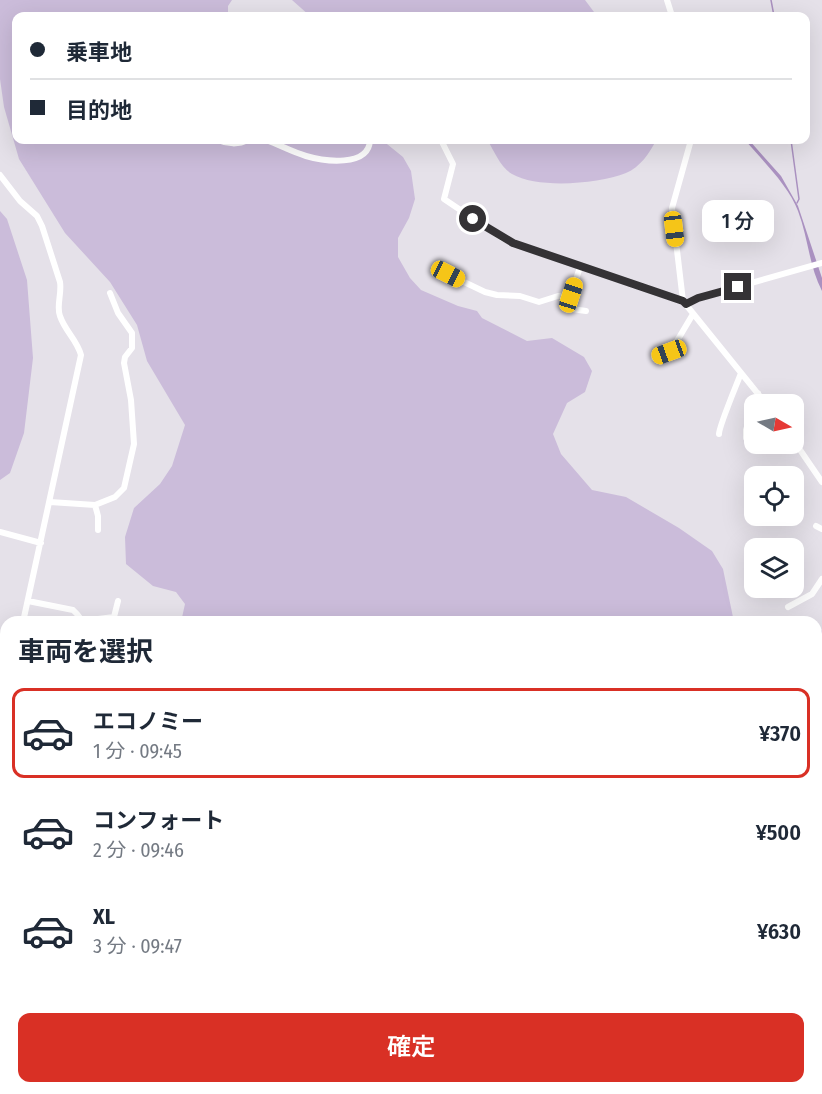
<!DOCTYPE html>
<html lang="ja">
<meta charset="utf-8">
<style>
:root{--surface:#fff;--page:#f2f2f3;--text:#1f2937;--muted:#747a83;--line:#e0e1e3;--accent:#d93025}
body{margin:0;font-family:"Fira Sans Condensed","Noto Sans JP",sans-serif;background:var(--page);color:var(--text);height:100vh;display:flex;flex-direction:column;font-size:22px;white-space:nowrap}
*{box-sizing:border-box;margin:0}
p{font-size:20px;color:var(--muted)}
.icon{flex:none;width:33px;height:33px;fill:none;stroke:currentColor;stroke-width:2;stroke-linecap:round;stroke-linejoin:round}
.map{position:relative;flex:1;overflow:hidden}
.sheet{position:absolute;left:0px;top:616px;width:822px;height:478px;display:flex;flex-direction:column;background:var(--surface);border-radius:18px 18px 0 0;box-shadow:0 6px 24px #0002}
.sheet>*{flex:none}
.top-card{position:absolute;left:12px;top:12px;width:798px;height:132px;border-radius:12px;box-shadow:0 6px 24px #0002;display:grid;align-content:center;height:132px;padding:0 18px;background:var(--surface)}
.needle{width:39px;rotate:99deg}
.buttons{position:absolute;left:744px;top:394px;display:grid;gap:12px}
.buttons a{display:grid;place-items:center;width:60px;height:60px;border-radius:12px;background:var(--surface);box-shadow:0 6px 24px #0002;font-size:30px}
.end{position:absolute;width:27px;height:27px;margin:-14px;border:8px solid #343235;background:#fff;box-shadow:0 0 0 3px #fff}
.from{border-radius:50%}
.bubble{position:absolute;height:42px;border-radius:12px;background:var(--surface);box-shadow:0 6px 24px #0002;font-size:20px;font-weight:600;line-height:42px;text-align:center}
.car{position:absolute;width:18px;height:36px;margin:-18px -9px;border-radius:8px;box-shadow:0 0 4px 2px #0007;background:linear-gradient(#f5c518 24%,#345 0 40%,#f5c518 0 76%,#345 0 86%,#f5c518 0)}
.top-card b{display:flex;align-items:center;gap:21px;height:57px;font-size:22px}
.top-card b+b{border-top:2px solid var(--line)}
.top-card i{width:15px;height:15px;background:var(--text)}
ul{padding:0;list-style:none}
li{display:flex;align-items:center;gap:18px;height:90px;margin:0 12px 9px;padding:0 6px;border:3px solid transparent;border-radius:12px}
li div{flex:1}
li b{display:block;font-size:22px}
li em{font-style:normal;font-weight:600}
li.active{border-color:var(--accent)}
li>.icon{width:54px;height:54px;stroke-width:1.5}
h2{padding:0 18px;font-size:27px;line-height:72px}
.button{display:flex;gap:12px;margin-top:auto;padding:12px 18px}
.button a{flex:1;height:69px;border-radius:12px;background:var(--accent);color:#fff;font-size:24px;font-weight:600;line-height:69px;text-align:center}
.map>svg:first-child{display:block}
.green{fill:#cbbcda}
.water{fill:#aa91c0}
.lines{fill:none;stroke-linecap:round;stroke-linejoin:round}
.stream{stroke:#aa91c0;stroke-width:1.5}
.river{stroke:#aa91c0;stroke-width:9}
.minor{stroke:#fff;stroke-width:6}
.tertiary{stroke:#fff;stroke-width:8}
.motorway{stroke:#b07bda;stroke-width:10}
.route{stroke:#343235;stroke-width:8}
</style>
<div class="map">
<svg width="822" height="1094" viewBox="0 0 822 1094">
<rect width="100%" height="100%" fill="#e5e1e9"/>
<path class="green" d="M 0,0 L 232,0 L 228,6 L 228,16 L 16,16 L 16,140 L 382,140 L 403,157 L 411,171 L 415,199 L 409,218 L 398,238 L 398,257 L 410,278 L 421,290 L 458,306 L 477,311 L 482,318 L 527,341 L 552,338 L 584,357 L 592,371 L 585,392 L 567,403 L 553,434 L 561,454 L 592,490 L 626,497 L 679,528 L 712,551 L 723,569 L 734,622 L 181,622 L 185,604 L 176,592 L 153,586 L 126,564 L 125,537 L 134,508 L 160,484 L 172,466 L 185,425 L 147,361 L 137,325 L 110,282 L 65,233 L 19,159 L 4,107 L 0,79 Z
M 292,0 L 585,0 L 597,16 L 310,16 Z
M 488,141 L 488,140 L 656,140 C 650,153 640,167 626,173 C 598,184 538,189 512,174 C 501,168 494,151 488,141 Z
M 0,211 L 7,219 L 27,280 L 33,358 L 24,433 L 10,473 L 0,480 Z
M 822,630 L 822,902 L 816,899 L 816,635 Z"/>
<path class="water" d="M 745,140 L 749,140 L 781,176 L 798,206 L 822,278 L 822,291 C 809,266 808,237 798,211 C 789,186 762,160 745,140 Z"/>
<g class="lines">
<path class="stream" d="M 771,0 L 774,16
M 791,140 L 799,199 L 797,203"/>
<path class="river" d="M 0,771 L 6,776
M 661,1089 L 669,1094"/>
<path class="minor" d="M 667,0 L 672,16
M 218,140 C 227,144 239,145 247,140
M 266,140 C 280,145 292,152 306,156 C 323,161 369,168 370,140
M 441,140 L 453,164 L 444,199 L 502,238 L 513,243 L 683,301
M 691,140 L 672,208 L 683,301 L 767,405
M 0,175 L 20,201 L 37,216 L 42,226 L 60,282 C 62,294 56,306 60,316 C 65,331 77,340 81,355 L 23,622
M 580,267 L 570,298 L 570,306 L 572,309 L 586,311
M 439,270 L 485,292 L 497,295 L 520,296 L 539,302 L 558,296 L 571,295
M 686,304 L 698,298 L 822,263
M 654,358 L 671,351 L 693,314
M 719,434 C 719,426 737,384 741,373
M 746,438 L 746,430 L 758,393
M 794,441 L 822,482
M 50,502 L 95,505 L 115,497 L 124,488 L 134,444 L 131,400 L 124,363 L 125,357 L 132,348 L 132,333 L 118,313 L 110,293
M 95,505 L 98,516 L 98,530
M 816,526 L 822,529
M 0,532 L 41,543
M 28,601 L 73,610 L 77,614 L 83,622
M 788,607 L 812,594 L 822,579
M 82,621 L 114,617 L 118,601
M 0,897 L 6,899
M 0,1034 L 6,1037
M 816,1047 L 822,1054
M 171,1089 L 177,1094
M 244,1089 L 247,1091
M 394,1089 L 398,1094
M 148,1094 L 149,1089
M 408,1094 L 411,1089
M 706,1094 L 708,1089"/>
<path class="tertiary" d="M 0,678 L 6,683
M 816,981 L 822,983"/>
<path class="motorway" d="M 0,1044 L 6,1047
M 0,1062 L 6,1066
M 45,1089 L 54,1094
M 77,1089 L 85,1094"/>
</g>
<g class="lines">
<path class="route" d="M 473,219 L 513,243 L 683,301 L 686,304 L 698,298 L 738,287"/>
</g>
</svg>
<div class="buttons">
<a><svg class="needle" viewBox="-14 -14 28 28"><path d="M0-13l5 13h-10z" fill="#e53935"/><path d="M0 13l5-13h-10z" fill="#747a83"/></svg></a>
<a><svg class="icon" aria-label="locate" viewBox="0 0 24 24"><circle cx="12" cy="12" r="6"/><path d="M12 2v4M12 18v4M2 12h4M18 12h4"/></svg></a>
<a><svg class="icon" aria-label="layers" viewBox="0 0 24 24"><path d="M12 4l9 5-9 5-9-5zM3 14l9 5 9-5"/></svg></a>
</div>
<i class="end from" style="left:473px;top:219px"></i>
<i class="end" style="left:738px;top:287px"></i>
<div class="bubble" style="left:702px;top:200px;width:72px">1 分</div>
<i class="car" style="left:674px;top:229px;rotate:173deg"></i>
<i class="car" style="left:448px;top:274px;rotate:117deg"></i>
<i class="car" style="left:571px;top:295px;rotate:18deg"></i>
<i class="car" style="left:669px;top:352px;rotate:250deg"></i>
<div class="top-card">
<b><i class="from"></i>乗車地</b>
<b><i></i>目的地</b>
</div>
<section class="sheet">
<h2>車両を選択</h2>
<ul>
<li class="active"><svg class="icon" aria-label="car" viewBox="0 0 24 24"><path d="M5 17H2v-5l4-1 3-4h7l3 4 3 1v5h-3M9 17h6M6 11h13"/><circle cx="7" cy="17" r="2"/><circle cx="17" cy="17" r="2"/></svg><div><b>エコノミー</b><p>1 分 · 09:45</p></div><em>¥370</em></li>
<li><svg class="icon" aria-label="car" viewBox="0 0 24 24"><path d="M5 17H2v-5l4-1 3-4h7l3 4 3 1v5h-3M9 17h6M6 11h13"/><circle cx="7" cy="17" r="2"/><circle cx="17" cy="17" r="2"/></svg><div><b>コンフォート</b><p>2 分 · 09:46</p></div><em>¥500</em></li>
<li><svg class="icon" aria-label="car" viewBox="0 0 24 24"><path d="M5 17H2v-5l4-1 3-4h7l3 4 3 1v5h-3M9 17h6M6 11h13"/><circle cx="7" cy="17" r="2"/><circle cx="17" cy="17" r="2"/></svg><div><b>XL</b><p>3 分 · 09:47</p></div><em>¥630</em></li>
</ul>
<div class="button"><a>確定</a></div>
</section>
</div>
